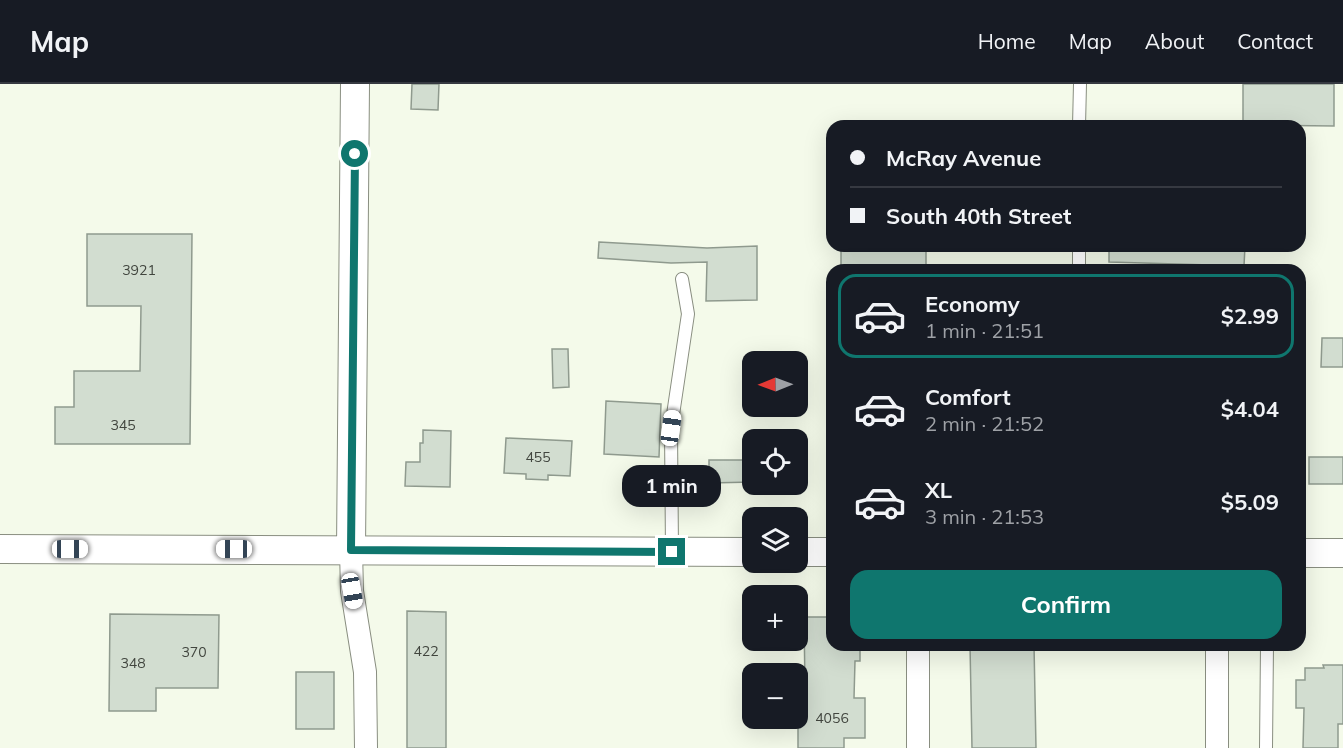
<!DOCTYPE html>
<meta charset="utf-8">
<style>
:root{--surface:#171b24;--page:#20242c;--text:#f1f3f6;--muted:#9ea1a6;--line:#363941;--accent:#0f766e}
body{margin:0;font-family:Mulish,sans-serif;background:var(--page);color:var(--text);height:100vh;display:flex;flex-direction:column;font-size:22px;white-space:nowrap}
*{box-sizing:border-box;margin:0}
p{font-size:20px;color:var(--muted)}
.icon{flex:none;width:33px;height:33px;fill:none;stroke:currentColor;stroke-width:2;stroke-linecap:round;stroke-linejoin:round}
.map{position:relative;flex:1;overflow:hidden}
.side{position:absolute;left:826px;top:180px;width:480px;height:387px;display:flex;flex-direction:column;background:var(--surface);border-radius:18px;box-shadow:0 6px 24px #0002}
.side>*{flex:none}
.guide{position:absolute;left:826px;top:36px;width:480px;height:132px;border-radius:18px;box-shadow:0 6px 24px #0002;display:grid;align-content:center;height:132px;padding:0 24px;background:var(--surface)}
.needle{width:39px;rotate:269deg}
.buttons{position:absolute;left:742px;top:267px;display:grid;gap:12px}
.buttons a{display:grid;place-items:center;width:66px;height:66px;border-radius:12px;background:var(--surface);box-shadow:0 6px 24px #0002;font-size:30px}
.end{position:absolute;width:27px;height:27px;margin:-14px;border:8px solid #0f766e;background:#fff;box-shadow:0 0 0 3px #fff}
.from{border-radius:50%}
.bubble{position:absolute;height:42px;border-radius:18px;background:var(--surface);box-shadow:0 6px 24px #0002;font-size:20px;font-weight:700;line-height:42px;text-align:center}
.car{position:absolute;width:18px;height:36px;margin:-18px -9px;border-radius:8px;box-shadow:0 0 4px 2px #0007;background:linear-gradient(#fff 24%,#345 0 40%,#fff 0 76%,#345 0 86%,#fff 0)}
.guide b{display:flex;align-items:center;gap:21px;height:57px;font-size:22px}
.guide b+b{border-top:2px solid var(--line)}
.guide i{width:15px;height:15px;background:var(--text)}
ul{padding:10px 0 0;list-style:none}
li{display:flex;align-items:center;gap:18px;height:84px;margin:0 12px 9px;padding:0 12px;border:3px solid transparent;border-radius:18px}
li div{flex:1}
li b{display:block;font-size:22px}
li em{font-style:normal;font-weight:700}
li.active{border-color:var(--accent)}
li>.icon{width:54px;height:54px;stroke-width:1.5}
.action{display:flex;gap:12px;margin-top:auto;padding:12px 24px}
.action a{flex:1;height:69px;border-radius:18px;background:var(--accent);color:#fff;font-size:24px;font-weight:700;line-height:69px;text-align:center}
header{display:flex;align-items:center;gap:36px;box-sizing:border-box;height:84px;padding:0 30px;background:var(--surface);border-bottom:2px solid var(--line)}
header strong{font-size:28px}
nav{display:flex;gap:33px;margin-inline-start:auto;font-size:21px}
.map>svg:first-child{display:block}
.building{fill:#d2ddd0;stroke:#8f9a8e;stroke-width:1.5}
.lines{fill:none;stroke-linecap:round;stroke-linejoin:round}
.service-casing{stroke:#898e80;stroke-width:14}
.minor-casing{stroke:#898e80;stroke-width:24}
.tertiary-casing{stroke:#898e80;stroke-width:30}
.service{stroke:#fff;stroke-width:12}
.minor{stroke:#fff;stroke-width:22}
.tertiary{stroke:#fff;stroke-width:28}
.route{stroke:#0f766e;stroke-width:8}
.labels{text-anchor:middle;stroke-width:6;stroke-linejoin:round;paint-order:stroke}
.number-label{font-size:14px;fill:#41453e}
</style>
<header>
<strong>Map</strong>
<nav><a>Home</a><a>Map</a><a>About</a><a>Contact</a></nav>
</header>
<div class="map">
<svg width="1343" height="664" viewBox="0 0 1343 664">
<rect width="100%" height="100%" fill="#f4faea"/>
<path class="building" d="M 412,0 L 439,0 L 438,26 L 411,25 Z
M 1243,0 L 1334,0 L 1334,42 L 1243,41 Z
M 87,150 L 192,150 L 190,360 L 55,360 L 55,323 L 74,323 L 74,287 L 140,287 L 141,222 L 87,222 Z
M 599,158 L 707,164 L 757,162 L 757,216 L 706,217 L 707,178 L 671,179 L 598,174 Z
M 841,162 L 926,162 L 926,186 L 841,186 Z
M 1109,162 L 1245,162 L 1244,182 L 1109,178 Z
M 1322,254 L 1343,254 L 1343,283 L 1321,283 Z
M 552,265 L 568,265 L 569,303 L 553,304 Z
M 606,317 L 661,320 L 659,373 L 604,370 Z
M 423,346 L 451,347 L 450,403 L 405,402 L 406,378 L 420,378 L 420,359 L 423,359 Z
M 506,354 L 572,357 L 570,392 L 548,391 L 548,396 L 526,395 L 526,390 L 504,389 Z
M 1309,373 L 1343,373 L 1343,400 L 1309,400 Z
M 709,376 L 753,376 L 753,398 L 709,399 Z
M 407,527 L 446,528 L 446,664 L 407,664 Z
M 110,530 L 219,531 L 218,604 L 156,604 L 156,627 L 109,627 Z
M 804,533 L 832,533 L 832,561 L 860,561 L 860,577 L 855,577 L 854,614 L 865,614 L 865,654 L 844,654 L 844,664 L 798,664 L 798,603 L 805,603 Z
M 970,561 L 1034,561 L 1036,664 L 972,664 Z
M 1323,581 L 1343,581 L 1343,640 L 1338,640 L 1338,664 L 1303,664 L 1304,624 L 1296,624 L 1296,596 L 1305,596 L 1305,584 L 1324,584 Z
M 296,588 L 334,588 L 334,645 L 296,645 Z"/>
<g class="lines">
<g class="service-casing">
<path id="service" d="M 1079,42 L 1080,0
M 1079,186 L 1079,162
M 672,468 L 671,344 L 688,230 L 682,195
M 1266,664 L 1267,561"/>
</g>
<g class="minor-casing">
<path id="minor" d="M 351,466 L 352,507 L 365,588 L 366,664
M 918,664 L 918,561
M 1217,664 L 1217,561"/>
</g>
<g class="tertiary-casing">
<path id="tertiary" d="M 0,465 L 753,468
M 351,466 L 355,0
M 798,468 L 832,468
M 1300,469 L 1343,469"/>
</g>
<use href="#service" class="service"/>
<use href="#minor" class="minor"/>
<use href="#tertiary" class="tertiary"/>
</g>
<g class="lines">
<path class="route" d="M 355,70 L 351,466 L 672,468"/>
</g>
<g class="labels">
<g class="number-label">
<text x="139" y="191">3921</text>
<text x="123" y="346">345</text>
<text x="538" y="378">455</text>
<text x="426" y="572">422</text>
<text x="194" y="573">370</text>
<text x="133" y="584">348</text>
<text x="832" y="639">4056</text>
</g>
</g>
</svg>
<div class="buttons">
<a><svg class="needle" viewBox="-14 -14 28 28"><path d="M0-13l5 13h-10z" fill="#e53935"/><path d="M0 13l5-13h-10z" fill="#9ea1a6"/></svg></a>
<a><svg class="icon" aria-label="locate" viewBox="0 0 24 24"><circle cx="12" cy="12" r="6"/><path d="M12 2v4M12 18v4M2 12h4M18 12h4"/></svg></a>
<a><svg class="icon" aria-label="layers" viewBox="0 0 24 24"><path d="M12 4l9 5-9 5-9-5zM3 14l9 5 9-5"/></svg></a>
<a>+</a>
<a>−</a>
</div>
<i class="end from" style="left:355px;top:70px"></i>
<i class="end" style="left:672px;top:468px"></i>
<div class="bubble" style="left:622px;top:381px;width:99px">1 min</div>
<i class="car" style="left:671px;top:344px;rotate:8deg"></i>
<i class="car" style="left:70px;top:465px;rotate:90deg"></i>
<i class="car" style="left:234px;top:465px;rotate:270deg"></i>
<i class="car" style="left:352px;top:507px;rotate:170deg"></i>
<div class="guide">
<b><i class="from"></i>McRay Avenue</b>
<b><i></i>South 40th Street</b>
</div>
<section class="side">
<ul>
<li class="active"><svg class="icon" aria-label="car" viewBox="0 0 24 24"><path d="M5 17H2v-5l4-1 3-4h7l3 4 3 1v5h-3M9 17h6M6 11h13"/><circle cx="7" cy="17" r="2"/><circle cx="17" cy="17" r="2"/></svg><div><b>Economy</b><p>1 min · 21:51</p></div><em>$2.99</em></li>
<li><svg class="icon" aria-label="car" viewBox="0 0 24 24"><path d="M5 17H2v-5l4-1 3-4h7l3 4 3 1v5h-3M9 17h6M6 11h13"/><circle cx="7" cy="17" r="2"/><circle cx="17" cy="17" r="2"/></svg><div><b>Comfort</b><p>2 min · 21:52</p></div><em>$4.04</em></li>
<li><svg class="icon" aria-label="car" viewBox="0 0 24 24"><path d="M5 17H2v-5l4-1 3-4h7l3 4 3 1v5h-3M9 17h6M6 11h13"/><circle cx="7" cy="17" r="2"/><circle cx="17" cy="17" r="2"/></svg><div><b>XL</b><p>3 min · 21:53</p></div><em>$5.09</em></li>
</ul>
<div class="action"><a>Confirm</a></div>
</section>
</div>
